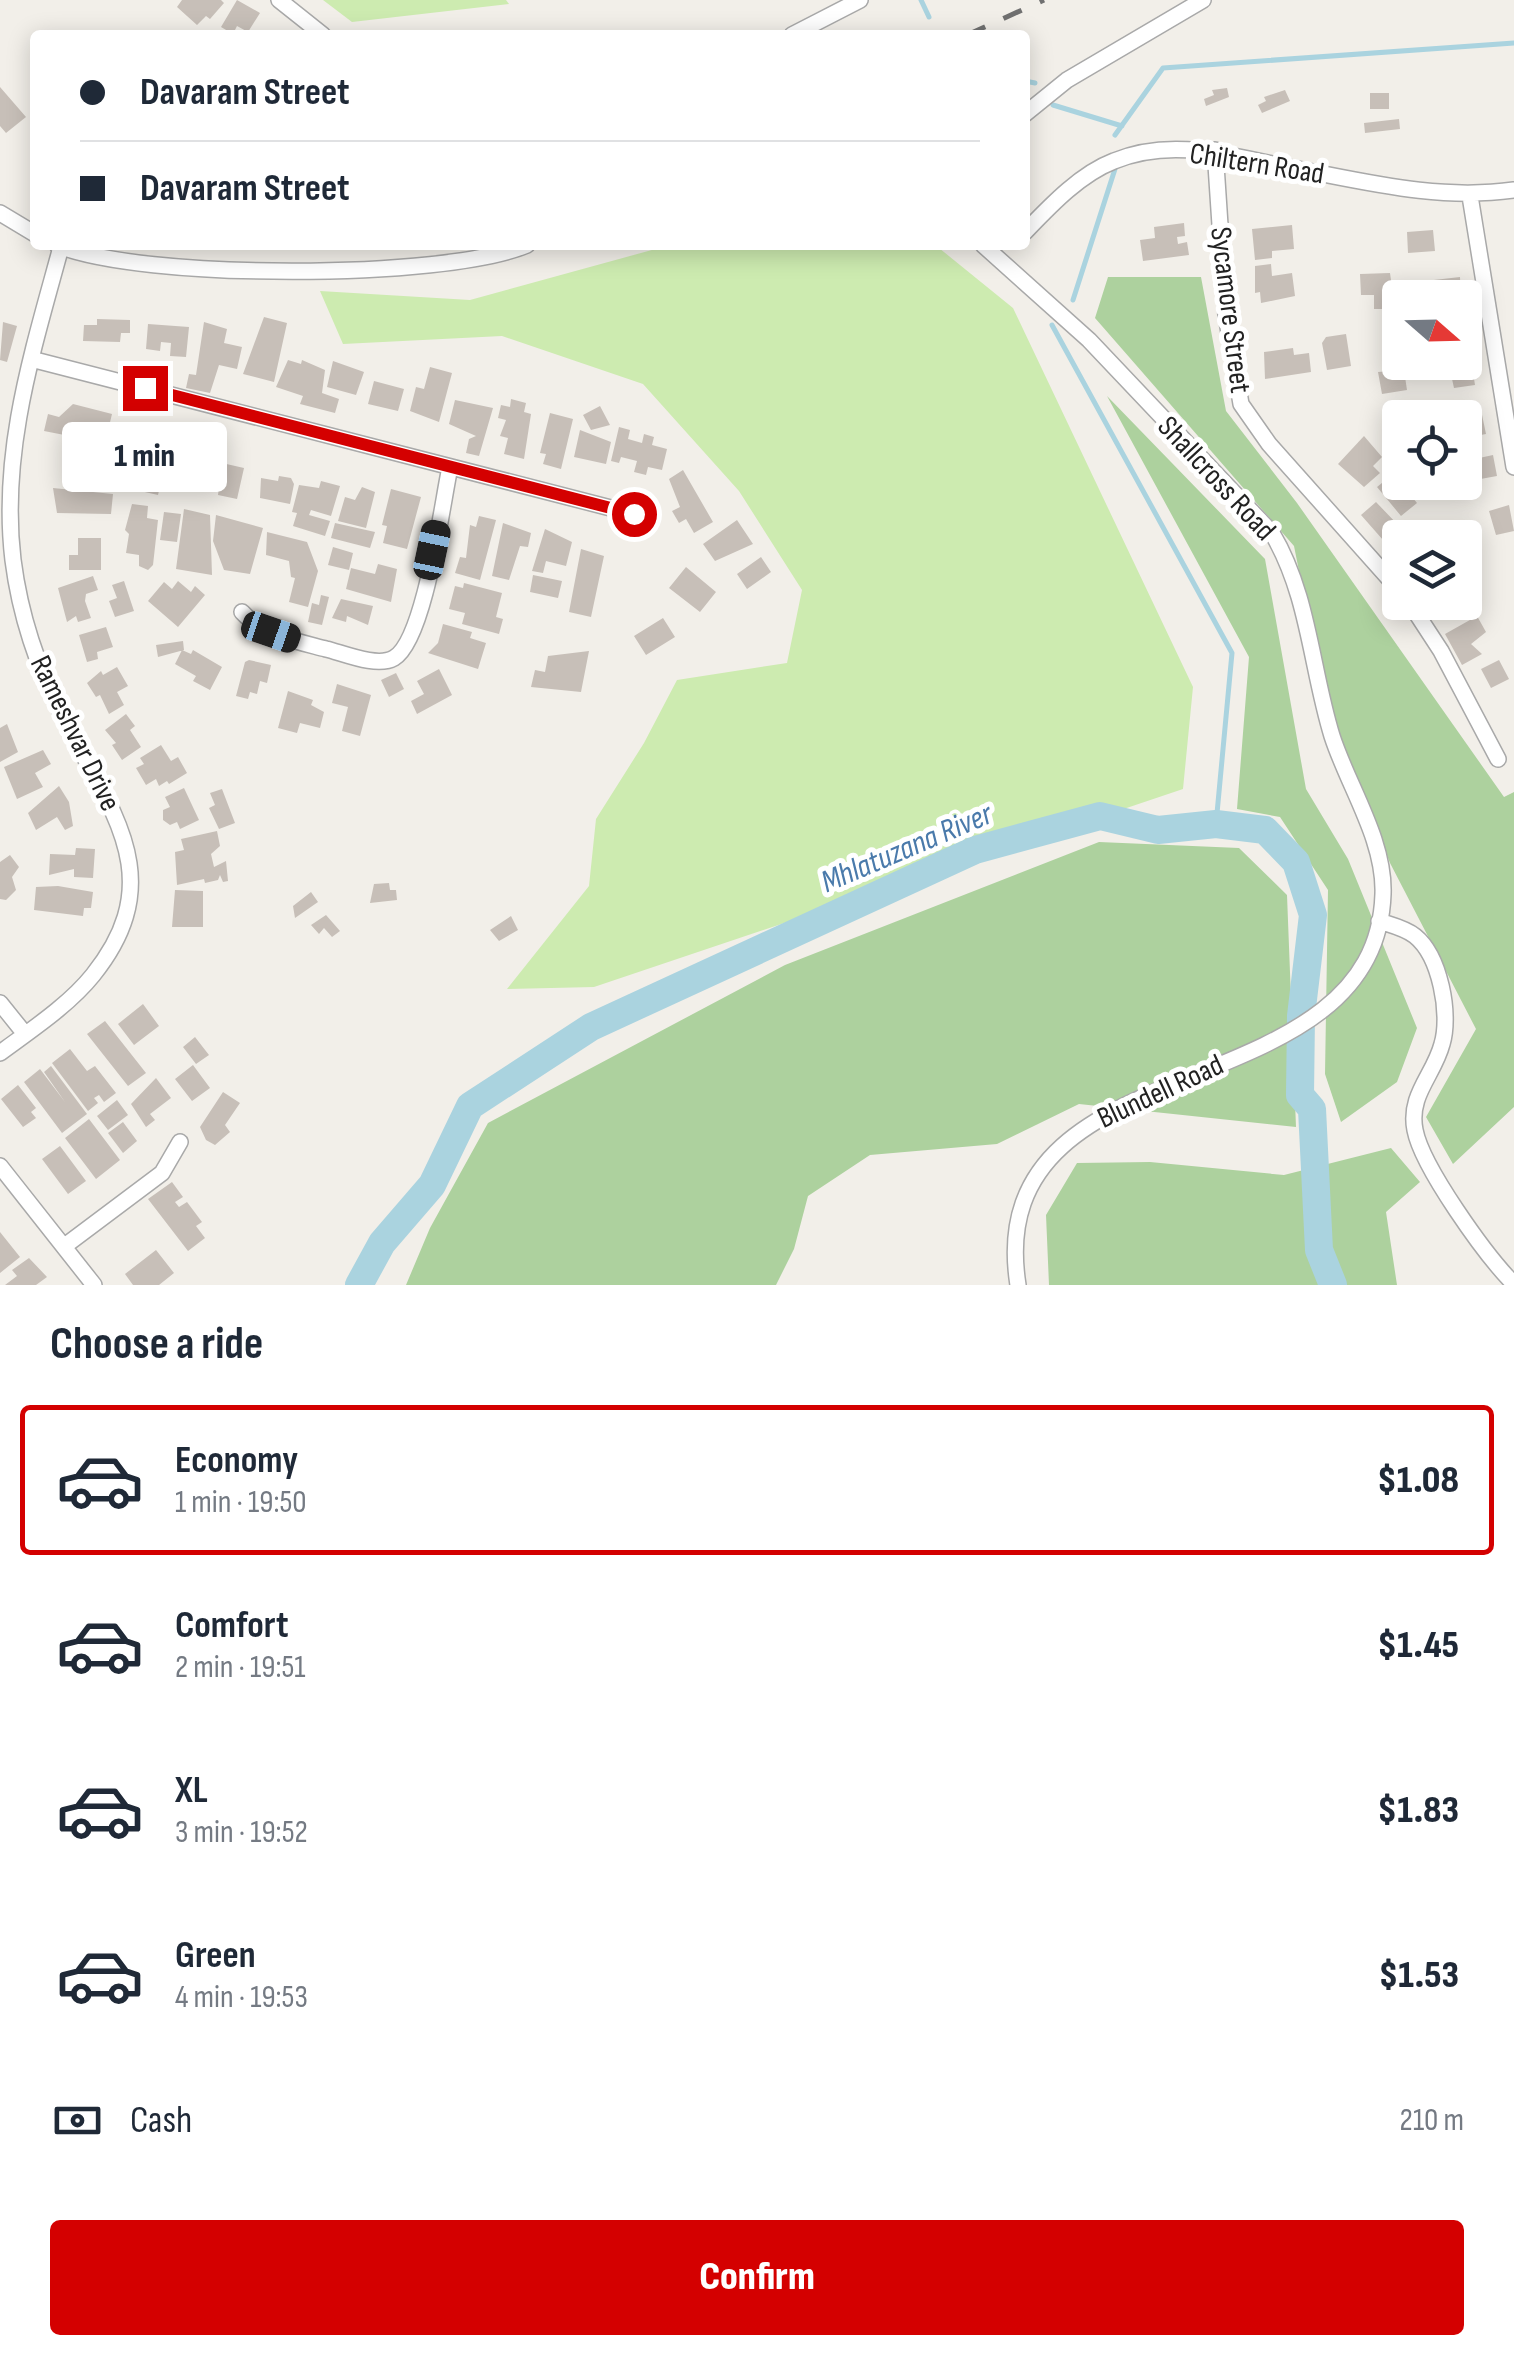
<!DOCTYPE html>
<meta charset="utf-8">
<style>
:root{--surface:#fff;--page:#f6f6f7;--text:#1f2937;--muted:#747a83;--line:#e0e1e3;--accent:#d40000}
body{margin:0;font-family:"Sofia Sans Condensed",sans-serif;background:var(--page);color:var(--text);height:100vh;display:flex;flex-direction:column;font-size:38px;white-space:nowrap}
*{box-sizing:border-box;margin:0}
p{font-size:32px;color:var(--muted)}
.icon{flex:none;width:55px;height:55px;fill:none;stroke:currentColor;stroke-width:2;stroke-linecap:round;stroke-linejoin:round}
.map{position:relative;height:1285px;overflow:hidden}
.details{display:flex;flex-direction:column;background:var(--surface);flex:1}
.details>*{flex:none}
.hud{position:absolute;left:30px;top:30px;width:1000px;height:220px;border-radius:10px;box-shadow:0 5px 25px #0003;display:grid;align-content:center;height:220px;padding:0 50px;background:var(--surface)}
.needle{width:65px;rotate:110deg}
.fabs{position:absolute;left:1382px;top:280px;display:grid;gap:20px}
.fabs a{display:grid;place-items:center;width:100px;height:100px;border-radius:10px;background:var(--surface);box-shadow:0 5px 25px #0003;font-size:50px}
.end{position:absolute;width:45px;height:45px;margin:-22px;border:12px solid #d40000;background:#fff;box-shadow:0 0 0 5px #fff}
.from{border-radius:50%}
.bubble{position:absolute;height:70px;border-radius:10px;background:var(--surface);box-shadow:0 5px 25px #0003;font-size:32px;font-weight:800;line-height:70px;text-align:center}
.car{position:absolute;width:30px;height:60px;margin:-30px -15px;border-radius:12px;box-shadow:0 0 8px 2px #0007;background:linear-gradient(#222 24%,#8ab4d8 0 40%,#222 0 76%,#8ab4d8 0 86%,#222 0)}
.hud b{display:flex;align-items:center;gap:35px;height:95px;font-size:38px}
.hud b+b{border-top:2px solid var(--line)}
.hud i{width:25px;height:25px;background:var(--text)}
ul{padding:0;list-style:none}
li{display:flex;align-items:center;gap:30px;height:150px;margin:0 20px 15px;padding:0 30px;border:5px solid transparent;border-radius:10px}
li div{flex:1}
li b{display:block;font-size:38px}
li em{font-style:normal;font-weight:800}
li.on{border-color:var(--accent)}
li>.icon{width:90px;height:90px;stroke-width:1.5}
h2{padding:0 50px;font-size:45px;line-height:120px}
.pay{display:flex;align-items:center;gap:25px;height:110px;padding:0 50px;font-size:38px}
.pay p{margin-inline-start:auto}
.button{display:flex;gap:20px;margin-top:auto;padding:20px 50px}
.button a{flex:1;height:115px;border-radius:10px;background:var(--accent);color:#fff;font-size:40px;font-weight:800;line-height:115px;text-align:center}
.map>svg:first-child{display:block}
.grass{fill:#cdebb0}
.forest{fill:#add19e}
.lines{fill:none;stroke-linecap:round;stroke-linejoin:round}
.stream{stroke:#aad3df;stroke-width:5}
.river{stroke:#aad3df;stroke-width:28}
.building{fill:#c7bfb8}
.minor-casing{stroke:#a9a9a9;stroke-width:18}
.minor{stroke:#fff;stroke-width:15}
.rail{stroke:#707070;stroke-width:5;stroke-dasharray:20 20;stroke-linecap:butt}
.route{stroke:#d40000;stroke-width:12}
.labels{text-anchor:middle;stroke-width:10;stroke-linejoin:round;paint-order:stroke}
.street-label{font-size:30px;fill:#222;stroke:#fff}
.water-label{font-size:32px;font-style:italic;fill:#4a7aab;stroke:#fff}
</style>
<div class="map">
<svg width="1514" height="1285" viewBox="0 0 1514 1285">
<rect width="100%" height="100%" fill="#f2efe9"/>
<path class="grass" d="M 323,0 L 506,0 L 509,4 L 352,22 Z
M 670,245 L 926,245 L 939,248 L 1013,308 L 1193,687 L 1183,789 L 594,987 L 507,989 L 589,886 L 596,819 L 644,743 L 677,680 L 787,663 L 802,590 L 739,491 L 643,384 L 502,336 L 343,344 L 320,291 L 470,300 Z"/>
<path class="forest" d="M 1108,277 L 1201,277 L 1226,411 L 1297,503 L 1504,797 L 1514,792 L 1514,1107 L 1453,1164 L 1426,1117 L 1476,1029 L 1390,863 L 1324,696 L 1294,546 L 1095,318 Z
M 1107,396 L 1265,559 L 1306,789 L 1348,859 L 1417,1028 L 1397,1082 L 1341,1122 L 1325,1074 L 1328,890 L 1280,817 L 1237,809 L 1249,657 Z
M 1099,842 L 1239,848 L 1287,895 L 1296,1127 L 1079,1104 L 997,1144 L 870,1155 L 808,1196 L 794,1249 L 776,1285 L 406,1285 L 430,1228 L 488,1123 L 785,965 Z
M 1391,1148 L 1420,1182 L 1386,1212 L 1397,1285 L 1049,1285 L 1046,1215 L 1077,1163 L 1150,1162 L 1284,1175 Z"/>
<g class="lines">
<path class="stream" d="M 921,0 L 929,17
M 1025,81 L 1035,83
M 1053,105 L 1122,126
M 1115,135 L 1163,68 L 1514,43
M 1073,300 L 1115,169
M 1052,325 L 1232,653 L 1216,824"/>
<path class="river" d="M 359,1285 L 382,1243 L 432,1185 L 470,1106 L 591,1027 L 975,850 L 1100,816 L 1158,830 L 1216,824 L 1265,830 L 1296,862 L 1313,915 L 1301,1016 L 1300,1095 L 1312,1109 L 1319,1250 L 1333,1285"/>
</g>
<path class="building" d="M 182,0 L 221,0 L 224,3 L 210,19 L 206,16 L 197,25 L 177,7 Z
M 237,0 L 260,13 L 248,32 L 237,26 L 233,34 L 221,27 Z
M 0,87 L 26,117 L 6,133 L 0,126 Z
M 1227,88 L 1229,97 L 1206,106 L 1204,99 L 1214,95 L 1212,90 Z
M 1285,90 L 1290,101 L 1262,113 L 1258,105 L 1266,101 L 1264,97 Z
M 1370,93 L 1389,93 L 1389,109 L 1370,109 Z
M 1399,119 L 1400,129 L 1365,133 L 1364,123 Z
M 1184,223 L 1185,236 L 1177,237 L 1178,244 L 1187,242 L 1189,255 L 1143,261 L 1140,240 L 1155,238 L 1154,227 Z
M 1292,225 L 1294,249 L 1272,251 L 1272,258 L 1255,260 L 1252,229 Z
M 1433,230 L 1435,251 L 1408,253 L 1407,232 Z
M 1271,264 L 1272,276 L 1292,273 L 1295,296 L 1261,303 L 1260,292 L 1255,293 L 1255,266 Z
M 1390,273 L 1395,309 L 1374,309 L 1374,295 L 1361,295 L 1360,274 Z
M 1460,277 L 1461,297 L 1426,298 L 1425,281 Z
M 264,317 L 287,323 L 274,382 L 243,374 Z
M 97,319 L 130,320 L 130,333 L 121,333 L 120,342 L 83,341 L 84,325 L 97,325 Z
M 3,322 L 17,326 L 7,362 L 0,360 Z
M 204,322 L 227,329 L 224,343 L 242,347 L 237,369 L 219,365 L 210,393 L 186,388 L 189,374 L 196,375 Z
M 148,324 L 189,327 L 186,357 L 170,356 L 171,343 L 161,342 L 160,351 L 146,349 Z
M 1346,334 L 1351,366 L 1327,370 L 1322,343 L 1326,337 Z
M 1293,348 L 1294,355 L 1309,353 L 1311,372 L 1265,379 L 1264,352 Z
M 288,360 L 301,364 L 302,360 L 325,370 L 322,393 L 339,399 L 335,413 L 300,404 L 303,396 L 276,387 Z
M 333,361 L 364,372 L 356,395 L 327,387 Z
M 1472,366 L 1475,385 L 1454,388 L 1450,370 Z
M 430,367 L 452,373 L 439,422 L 410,411 L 416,387 L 424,389 Z
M 1404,370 L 1407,390 L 1382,394 L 1378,372 Z
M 374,381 L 404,389 L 398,411 L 368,404 Z
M 511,399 L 526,403 L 524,412 L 531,414 L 524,459 L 504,454 L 508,438 L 500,436 L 506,420 L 498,418 L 501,405 L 510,407 Z
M 455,400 L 493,408 L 479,456 L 466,453 L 469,439 L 476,436 L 449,424 Z
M 73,404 L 112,414 L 105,443 L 44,431 L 48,414 L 59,417 Z
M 600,406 L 610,425 L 591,430 L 583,415 Z
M 1481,410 L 1486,434 L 1465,438 L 1465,418 L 1451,416 Z
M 550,413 L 573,419 L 561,469 L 543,464 L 546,454 L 540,453 Z
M 140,427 L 172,433 L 158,495 L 136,490 L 140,470 L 147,472 L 149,457 L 156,455 L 133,452 L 134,430 Z
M 619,427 L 630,430 L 628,439 L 642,443 L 644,434 L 654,437 L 652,445 L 667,449 L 662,470 L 648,467 L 646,475 L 634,472 L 637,461 L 621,457 L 619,463 L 611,461 Z
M 580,430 L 611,442 L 606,464 L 574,457 Z
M 1364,436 L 1382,457 L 1373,466 L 1380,473 L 1364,487 L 1338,464 Z
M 63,447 L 102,451 L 100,470 L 74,480 L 67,474 L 66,458 L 70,454 L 63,454 Z
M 188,451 L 210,456 L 203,486 L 170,478 L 174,463 L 185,465 Z
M 1493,455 L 1497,476 L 1475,480 L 1470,460 Z
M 222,463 L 244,468 L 237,499 L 218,495 Z
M 683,470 L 713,522 L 694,533 L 686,519 L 679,523 L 672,511 L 680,507 L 669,479 Z
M 1393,474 L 1417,503 L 1401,516 L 1377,487 Z
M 279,476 L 291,478 L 294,484 L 290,504 L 260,498 L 261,478 L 278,481 Z
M 321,481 L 340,486 L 331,516 L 311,510 L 309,515 L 330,521 L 325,536 L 293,526 L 297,513 L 292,512 L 299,485 L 319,488 Z
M 362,487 L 375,492 L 366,528 L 338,521 L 345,497 L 355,500 Z
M 53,488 L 113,494 L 111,514 L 57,513 Z
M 391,489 L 421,497 L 407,549 L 383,543 L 387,526 L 382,525 Z
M 1376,502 L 1399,526 L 1383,540 L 1361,515 Z
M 132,504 L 148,506 L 147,518 L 158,520 L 153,565 L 148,570 L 139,566 L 139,555 L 126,553 L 129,534 L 125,530 Z
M 1509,505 L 1514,531 L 1496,535 L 1489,511 Z
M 184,509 L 210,515 L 212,575 L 176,569 Z
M 164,512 L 181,514 L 177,542 L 160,540 Z
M 216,515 L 263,528 L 250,574 L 224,570 L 213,541 Z
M 479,516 L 496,520 L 480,580 L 455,573 L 460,557 L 466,558 L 470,525 L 476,527 Z
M 737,520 L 753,544 L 715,561 L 703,544 Z
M 335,523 L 375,532 L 370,548 L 331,538 Z
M 503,523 L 531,533 L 528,547 L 520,546 L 509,580 L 492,576 Z
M 545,529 L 572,542 L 566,566 L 546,561 L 543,573 L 532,571 Z
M 267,532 L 307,542 L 318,571 L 308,607 L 289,602 L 295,578 L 291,577 L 289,561 L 266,555 Z
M 78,538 L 101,538 L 101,570 L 69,570 L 69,555 L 78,555 Z
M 333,547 L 353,553 L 349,570 L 328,565 Z
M 581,549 L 604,556 L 591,617 L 569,612 Z
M 761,557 L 771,572 L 747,589 L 737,574 Z
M 378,564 L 397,569 L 391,602 L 346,589 L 351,568 L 375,574 Z
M 686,567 L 716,592 L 700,612 L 669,588 Z
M 533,575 L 562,581 L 558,598 L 530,592 Z
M 93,576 L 98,590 L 86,594 L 85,601 L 91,618 L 78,622 L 76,616 L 67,622 L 58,588 Z
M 124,581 L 134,611 L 115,617 L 109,601 L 117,598 L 112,585 Z
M 178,581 L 191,592 L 195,586 L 205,595 L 178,627 L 148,601 L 164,582 L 172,589 Z
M 464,583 L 502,593 L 496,617 L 503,619 L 499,634 L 462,624 L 465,613 L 449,609 L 455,586 L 463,588 Z
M 321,595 L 329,597 L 322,625 L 308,622 L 312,603 L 319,605 Z
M 341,599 L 373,606 L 368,625 L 347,616 L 346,622 L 332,618 Z
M 1477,616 L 1486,632 L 1471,644 L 1482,654 L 1462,665 L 1445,634 Z
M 663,618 L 675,637 L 646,655 L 634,636 Z
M 443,624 L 472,632 L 470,638 L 486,643 L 478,669 L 428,653 L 438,643 Z
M 106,627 L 113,647 L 97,652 L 98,659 L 87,662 L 79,635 Z
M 183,641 L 184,650 L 158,657 L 156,645 Z
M 182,650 L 191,654 L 193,650 L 222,667 L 210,690 L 193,681 L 196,676 L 175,664 Z
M 589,651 L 581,692 L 531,687 L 535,670 L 545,672 L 548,656 Z
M 249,660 L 271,665 L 267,683 L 260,681 L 257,694 L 250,692 L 248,699 L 236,696 L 245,662 Z
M 1499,660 L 1509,679 L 1491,688 L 1481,669 Z
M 117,667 L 128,686 L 117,692 L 124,705 L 109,714 L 100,695 L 96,697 L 87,683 L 101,671 L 103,675 Z
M 439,669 L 452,695 L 417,714 L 411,701 L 424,694 L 417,681 Z
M 396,673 L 404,689 L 389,697 L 381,680 Z
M 337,684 L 371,695 L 360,736 L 342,731 L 348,707 L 332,703 Z
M 288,691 L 313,700 L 311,705 L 324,712 L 320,728 L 300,723 L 297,733 L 278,728 Z
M 126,714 L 135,726 L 130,730 L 141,747 L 122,760 L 112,745 L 116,743 L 105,730 Z
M 7,724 L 18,752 L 0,762 L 0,728 Z
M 161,745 L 171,761 L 178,757 L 187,773 L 169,784 L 167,781 L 159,786 L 156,779 L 146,785 L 136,768 L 144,764 L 140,758 Z
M 43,750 L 51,764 L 35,773 L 43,787 L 17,799 L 4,767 Z
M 59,786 L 69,802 L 73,826 L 65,830 L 57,817 L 36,830 L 28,813 Z
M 184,788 L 199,820 L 180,829 L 177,822 L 170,825 L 163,820 L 163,810 L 170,807 L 165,797 Z
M 222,789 L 235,823 L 219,829 L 209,808 L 215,805 L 210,793 Z
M 217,831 L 220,846 L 211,854 L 214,867 L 226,861 L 228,881 L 223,882 L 220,875 L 218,880 L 205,883 L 204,879 L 177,885 L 175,852 L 184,850 L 181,839 Z
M 76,848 L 95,849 L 93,878 L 74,877 L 74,869 L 49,875 L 50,854 L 75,855 Z
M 10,855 L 19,867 L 12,877 L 16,890 L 6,900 L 0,899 L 0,862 Z
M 389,883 L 390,890 L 396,890 L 397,900 L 370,903 L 374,884 Z
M 58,886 L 93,892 L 91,908 L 84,908 L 83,916 L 34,910 L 36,887 Z
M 175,890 L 203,891 L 203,927 L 172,927 Z
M 311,892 L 318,902 L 295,918 L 293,906 Z
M 326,915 L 340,931 L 332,937 L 324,928 L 319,934 L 311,925 Z
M 511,916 L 518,930 L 499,941 L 490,930 Z
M 143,1004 L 159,1026 L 134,1045 L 118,1024 Z
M 105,1021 L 146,1073 L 128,1086 L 87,1034 Z
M 195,1037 L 209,1055 L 196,1064 L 183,1047 Z
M 70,1049 L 87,1071 L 95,1066 L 116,1093 L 104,1102 L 99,1095 L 94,1098 L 98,1103 L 88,1111 L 52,1063 Z
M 193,1065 L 210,1088 L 192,1101 L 175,1079 Z
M 51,1066 L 87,1114 L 62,1133 L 24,1082 L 40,1069 L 65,1102 L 44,1072 Z
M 156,1078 L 171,1098 L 150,1114 L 155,1120 L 146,1127 L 131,1104 Z
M 18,1085 L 36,1108 L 31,1112 L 36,1118 L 23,1127 L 1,1099 Z
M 223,1092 L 240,1103 L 225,1125 L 230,1132 L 215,1145 L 206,1140 L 200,1127 Z
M 117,1100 L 128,1115 L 108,1130 L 97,1116 Z
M 89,1119 L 120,1160 L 96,1179 L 65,1138 Z
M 123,1122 L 137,1141 L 123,1153 L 108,1133 Z
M 60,1146 L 86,1181 L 68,1194 L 42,1159 Z
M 172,1182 L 183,1197 L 175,1202 L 179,1207 L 187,1202 L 202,1222 L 196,1226 L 205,1238 L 188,1251 L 148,1199 Z
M 0,1232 L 20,1257 L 0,1273 Z
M 156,1250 L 174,1273 L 159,1285 L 133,1285 L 125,1274 Z
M 29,1258 L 47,1277 L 36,1285 L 5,1285 L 17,1276 L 12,1270 Z"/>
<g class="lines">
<g class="minor-casing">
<path id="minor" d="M 279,0 L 323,35
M 792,35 L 860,0
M 1025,114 L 1067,80 L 1203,0
M 1215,150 L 1226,315 L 1241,404 L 1269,444 L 1400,591
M 1470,196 L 1514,467
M 0,213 L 35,234
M 1025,232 C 1050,206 1080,174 1114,161 C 1172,137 1230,156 1287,167 C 1363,181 1437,201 1514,190
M 57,245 C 140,280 444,280 527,245
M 983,245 L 1089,340 L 1272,533 C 1309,595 1311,668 1332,736 C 1348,786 1385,840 1383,894 C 1376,1116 979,1037 1018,1285
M 31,359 L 634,514
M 1409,602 L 1441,651 L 1498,759
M 242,612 C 263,635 296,641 326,649 C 343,653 377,668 394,658 C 425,640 442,504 450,467
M 1379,921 C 1391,925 1405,928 1415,936 C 1440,956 1451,1014 1442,1044 C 1434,1075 1408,1095 1415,1130 C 1422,1167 1486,1256 1514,1284
M 0,1003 L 25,1034
M 0,1053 C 31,1030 69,1005 93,975 C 171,878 110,810 64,719 C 38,669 20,615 13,560 C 0,452 33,350 61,247
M 0,1166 L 94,1285
M 66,1245 L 162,1173 L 180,1142"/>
</g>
<use href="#minor" class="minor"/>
<path class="rail" d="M 967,35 L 1044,0"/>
</g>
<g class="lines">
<path class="route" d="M 145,388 L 634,514"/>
</g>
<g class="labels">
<g class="street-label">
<text transform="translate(1257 163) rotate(9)" y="10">Chiltern Road</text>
<text transform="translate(1231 310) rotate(83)" y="10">Sycamore Street</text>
<text transform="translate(1217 478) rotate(47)" y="10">Shallcross Road</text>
<text transform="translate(76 733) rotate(64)" y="10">Rameshvar Drive</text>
<text transform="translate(1160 1091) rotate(-25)" y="10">Blundell Road</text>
</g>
<g class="water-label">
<text transform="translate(906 847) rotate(-23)" y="11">Mhlatuzana River</text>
</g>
</g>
</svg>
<div class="fabs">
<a><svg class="needle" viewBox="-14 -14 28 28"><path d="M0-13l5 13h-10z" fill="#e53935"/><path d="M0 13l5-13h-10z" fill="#747a83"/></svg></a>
<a><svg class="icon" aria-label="locate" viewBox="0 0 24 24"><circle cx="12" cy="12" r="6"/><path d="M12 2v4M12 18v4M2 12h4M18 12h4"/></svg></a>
<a><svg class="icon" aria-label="layers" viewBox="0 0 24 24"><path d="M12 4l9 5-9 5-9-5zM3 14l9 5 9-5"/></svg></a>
</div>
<i class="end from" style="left:634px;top:514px"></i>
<i class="end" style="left:145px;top:388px"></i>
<div class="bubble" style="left:62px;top:422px;width:165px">1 min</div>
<i class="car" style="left:432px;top:550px;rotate:12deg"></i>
<i class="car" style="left:271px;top:632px;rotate:109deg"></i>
<div class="hud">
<b><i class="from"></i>Davaram Street</b>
<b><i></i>Davaram Street</b>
</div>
</div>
<section class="details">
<h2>Choose a ride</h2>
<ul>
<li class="on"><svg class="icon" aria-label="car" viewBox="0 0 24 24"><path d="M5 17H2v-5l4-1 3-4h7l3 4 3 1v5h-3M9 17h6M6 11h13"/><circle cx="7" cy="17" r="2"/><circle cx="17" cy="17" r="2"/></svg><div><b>Economy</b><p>1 min · 19:50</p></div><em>$1.08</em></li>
<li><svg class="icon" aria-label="car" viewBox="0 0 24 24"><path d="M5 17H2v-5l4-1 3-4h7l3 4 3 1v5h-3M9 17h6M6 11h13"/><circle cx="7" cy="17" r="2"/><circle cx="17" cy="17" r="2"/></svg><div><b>Comfort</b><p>2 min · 19:51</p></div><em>$1.45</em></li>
<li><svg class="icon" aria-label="car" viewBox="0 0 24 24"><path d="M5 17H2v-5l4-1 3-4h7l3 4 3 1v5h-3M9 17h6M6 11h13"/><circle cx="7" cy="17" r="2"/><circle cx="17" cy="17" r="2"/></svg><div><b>XL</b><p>3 min · 19:52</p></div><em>$1.83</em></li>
<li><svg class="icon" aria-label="car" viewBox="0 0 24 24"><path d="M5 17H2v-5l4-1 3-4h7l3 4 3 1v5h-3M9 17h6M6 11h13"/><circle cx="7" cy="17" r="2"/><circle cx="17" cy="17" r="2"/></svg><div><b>Green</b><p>4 min · 19:53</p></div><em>$1.53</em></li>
</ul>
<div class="pay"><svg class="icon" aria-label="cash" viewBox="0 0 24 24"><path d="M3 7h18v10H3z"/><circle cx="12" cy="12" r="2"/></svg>Cash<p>210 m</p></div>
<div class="button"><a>Confirm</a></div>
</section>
